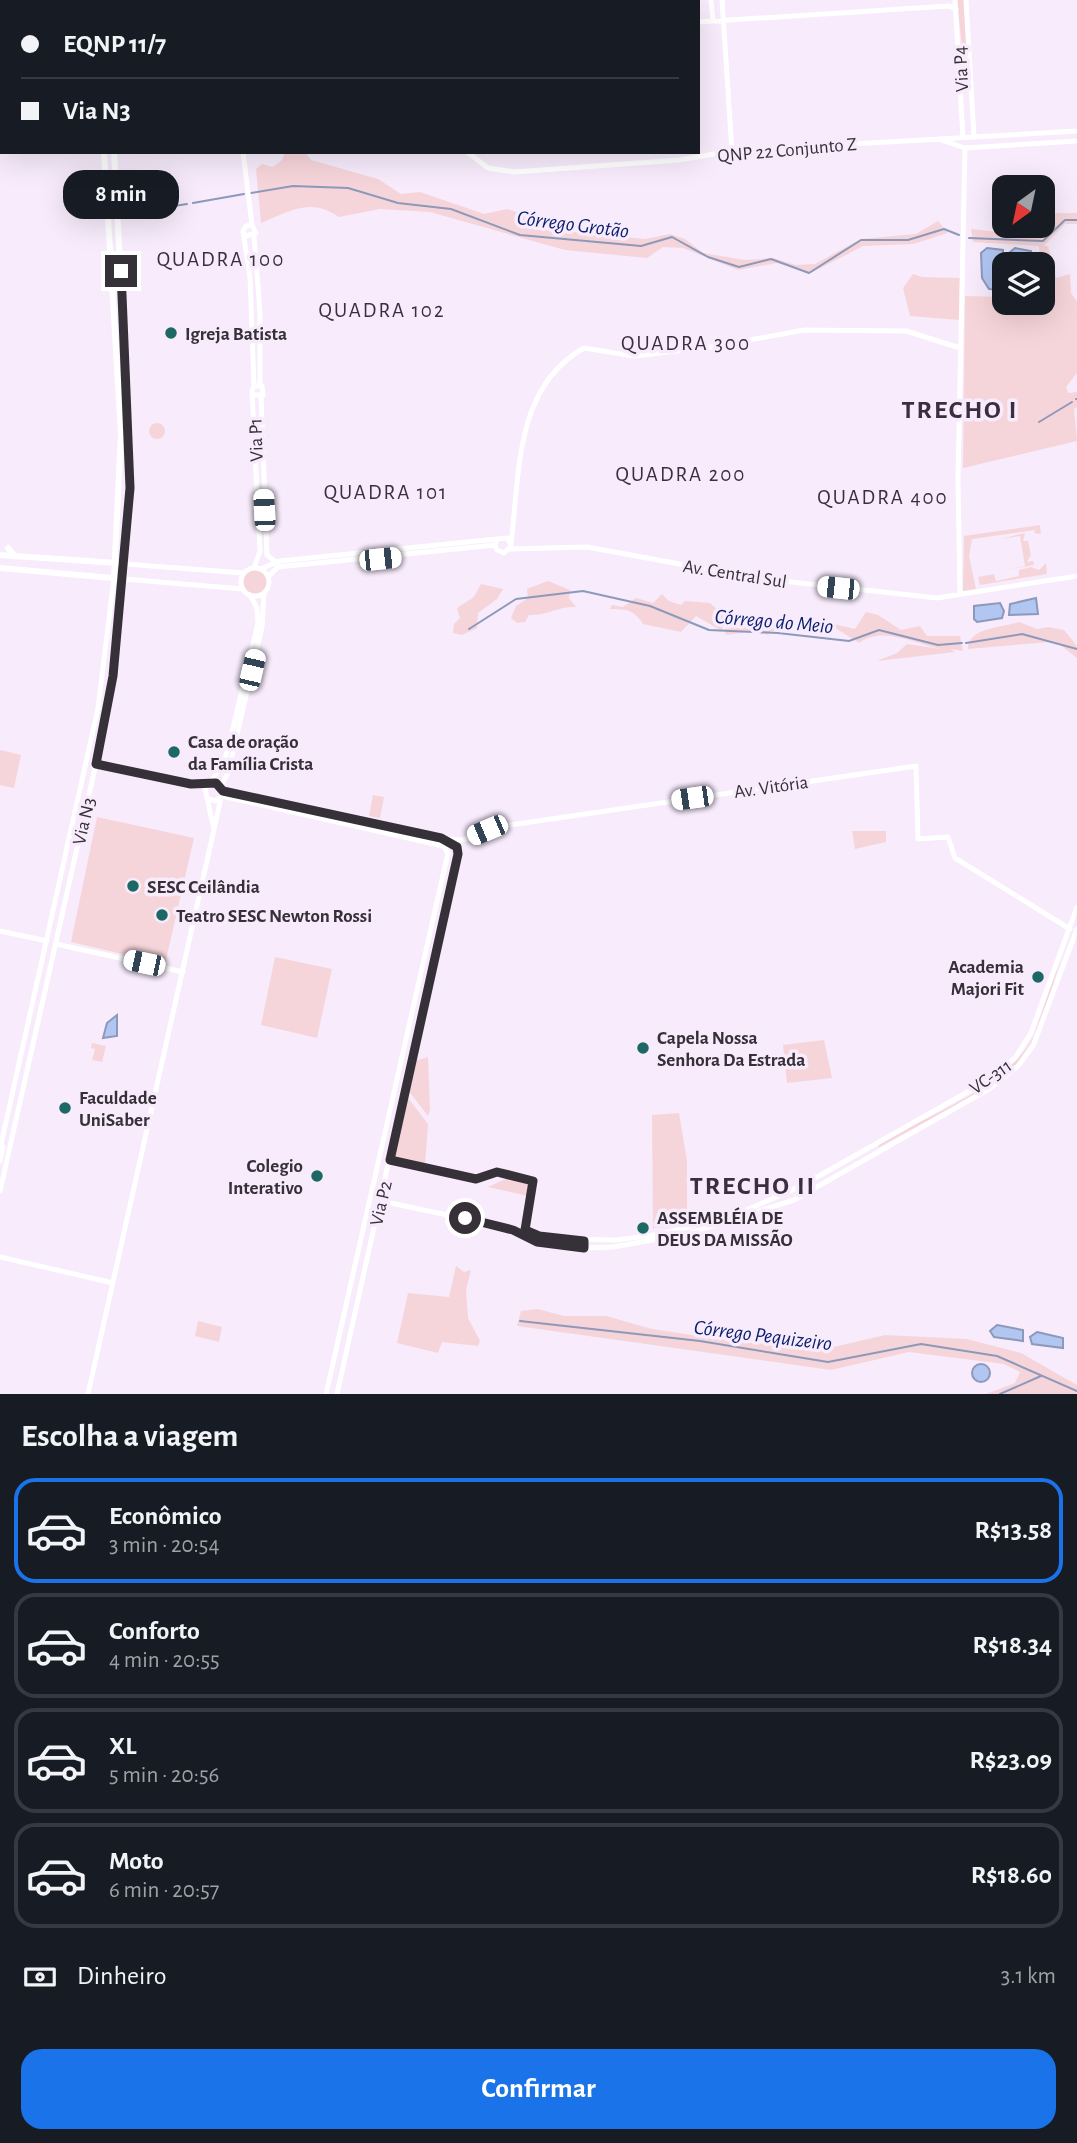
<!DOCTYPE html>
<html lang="pt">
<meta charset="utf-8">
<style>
:root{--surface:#171b24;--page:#242831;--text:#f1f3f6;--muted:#9ea1a6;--line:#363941;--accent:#1a73e8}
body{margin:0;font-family:"Alegreya Sans",sans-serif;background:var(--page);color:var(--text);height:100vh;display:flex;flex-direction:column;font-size:26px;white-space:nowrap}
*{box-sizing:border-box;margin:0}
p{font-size:23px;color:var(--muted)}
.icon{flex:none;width:38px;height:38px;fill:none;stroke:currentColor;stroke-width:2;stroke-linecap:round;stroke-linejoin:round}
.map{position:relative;height:1394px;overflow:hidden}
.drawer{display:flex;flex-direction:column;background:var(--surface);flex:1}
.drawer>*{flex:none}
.hud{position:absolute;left:0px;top:0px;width:700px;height:154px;box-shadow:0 7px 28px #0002;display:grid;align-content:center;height:154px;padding:0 21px;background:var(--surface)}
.needle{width:46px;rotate:213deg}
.controls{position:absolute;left:992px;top:175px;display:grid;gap:14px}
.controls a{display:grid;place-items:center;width:63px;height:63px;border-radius:14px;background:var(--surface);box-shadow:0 7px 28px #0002;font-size:35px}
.end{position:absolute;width:32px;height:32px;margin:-16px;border:9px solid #363038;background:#fff;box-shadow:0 0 0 4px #fff}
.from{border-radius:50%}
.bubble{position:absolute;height:49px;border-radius:21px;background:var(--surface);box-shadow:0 7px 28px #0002;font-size:23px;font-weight:700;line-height:49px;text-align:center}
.car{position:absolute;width:21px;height:42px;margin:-21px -10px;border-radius:9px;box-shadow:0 0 5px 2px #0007;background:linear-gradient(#fff 24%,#345 0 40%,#fff 0 76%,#345 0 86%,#fff 0)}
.hud b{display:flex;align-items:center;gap:24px;height:66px;font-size:26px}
.hud b+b{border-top:2px solid var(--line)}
.hud i{width:18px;height:18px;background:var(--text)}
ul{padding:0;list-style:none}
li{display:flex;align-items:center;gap:21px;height:105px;margin:0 14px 10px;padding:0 7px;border:4px solid var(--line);border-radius:21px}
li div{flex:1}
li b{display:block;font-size:26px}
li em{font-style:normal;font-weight:700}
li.current{border-color:var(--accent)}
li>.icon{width:63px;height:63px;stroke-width:1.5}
h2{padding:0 21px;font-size:32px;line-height:84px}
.pay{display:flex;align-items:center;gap:18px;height:77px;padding:0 21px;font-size:26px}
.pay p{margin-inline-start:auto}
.cta{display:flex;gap:14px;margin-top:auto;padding:14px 21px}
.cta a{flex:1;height:80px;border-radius:21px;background:var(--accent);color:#fff;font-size:28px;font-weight:700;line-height:80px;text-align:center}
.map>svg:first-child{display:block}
.green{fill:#f6d5da}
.water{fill:#b2c6f2;stroke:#8d99ba;stroke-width:2}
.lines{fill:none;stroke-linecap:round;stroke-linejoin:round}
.stream{stroke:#8d99ba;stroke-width:2}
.secondary{stroke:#fff;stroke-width:5}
.primary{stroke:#fff;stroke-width:6}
.route{stroke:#363038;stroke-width:9}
.poi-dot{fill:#1d6864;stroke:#f7ebfc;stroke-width:2.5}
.labels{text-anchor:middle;stroke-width:7;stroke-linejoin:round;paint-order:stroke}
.street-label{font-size:19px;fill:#363038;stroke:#f7ebfc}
.poi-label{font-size:19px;font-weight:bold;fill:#363038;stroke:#f7ebfc;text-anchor:start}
.water-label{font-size:21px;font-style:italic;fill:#0b2170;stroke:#f7ebfc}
.neighbourhood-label{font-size:21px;letter-spacing:2px;fill:#3a2e3f;stroke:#f7ebfc}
.district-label{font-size:26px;font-weight:bold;letter-spacing:2px;fill:#3a2e3f;stroke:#f7ebfc}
</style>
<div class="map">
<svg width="1077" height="1394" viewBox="0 0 1077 1394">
<rect width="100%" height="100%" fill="#f7ebfc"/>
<path class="green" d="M 957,0 L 964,0 L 968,65 L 964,67 Z
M 285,152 L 305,152 L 311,160 L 378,179 L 401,194 L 420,192 L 484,214 L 507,209 L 523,214 L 536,228 L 645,239 L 670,234 L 685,239 L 703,253 L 745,260 L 773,258 L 796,265 L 815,264 L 861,239 L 916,234 L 938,221 L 948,233 L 913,244 L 863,246 L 811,273 L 777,263 L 738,270 L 683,248 L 663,247 L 647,258 L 565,250 L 430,212 L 380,209 L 339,217 C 310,197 290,211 261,223 L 256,169 L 262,164 L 273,167 L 282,160 Z
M 1056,213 L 1077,213 L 1077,224 L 1065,224 L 1044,246 L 1048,246 L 1056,278 L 1070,274 L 1071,293 L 1077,302 L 1077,373 L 1066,387 L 1068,393 L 1077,392 L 1077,407 L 1074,409 L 1077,441 L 963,468 L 965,296 L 1004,297 L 1004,303 L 1043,303 L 1043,264 L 1040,264 L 1039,246 L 973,242 L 971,229 L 998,232 L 1013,227 L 1044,235 Z
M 913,274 L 922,277 L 960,278 L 959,320 L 910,316 L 903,288 Z
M149 431a8 8 0 1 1 16 0a8 8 0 1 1-16 0Z
M 1040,525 L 1041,534 L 1034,533 L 1035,530 L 972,539 L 969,556 L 976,589 L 963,591 L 964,536 Z
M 1025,533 L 1023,541 L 1028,541 L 1031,555 L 1027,562 L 1033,561 L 1034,565 L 1006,570 L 1025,566 L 1020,536 L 1000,539 Z
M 1046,563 L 1047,574 L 980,585 L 978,577 L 994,574 L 996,581 L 1019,576 L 1019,570 L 1031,567 L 1039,570 Z
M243 582a12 12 0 1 1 24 0a12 12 0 1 1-24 0Z
M 548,581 L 570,590 L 569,598 L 576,607 C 558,606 547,616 529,615 L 525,622 L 517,623 L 511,618 L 516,606 L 528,598 L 527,589 Z
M 481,584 L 503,589 L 497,599 L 478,613 L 477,628 L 462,635 L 453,633 L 454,624 L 460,618 L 457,608 L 474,597 Z
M 662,594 L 669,601 L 681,605 L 685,601 L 710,603 L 724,616 L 722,631 L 696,616 L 681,632 L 643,624 C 634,610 627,609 610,609 L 612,605 L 623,607 L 636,598 L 653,603 Z
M 866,612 L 878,615 L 901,630 L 920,626 L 927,636 L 960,636 L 963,651 L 950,649 L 955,652 L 877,661 L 897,653 L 907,644 L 941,649 C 917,644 882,625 859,643 L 834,627 L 834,624 L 855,629 Z
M 781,622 L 795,630 L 771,631 L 768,635 L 753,631 L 726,635 L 724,629 Z
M 1019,622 L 1037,629 L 1048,627 L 1064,630 L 1077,646 L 1077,658 L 1059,644 L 1049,642 L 968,649 C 968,627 1003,628 1019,622 Z
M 0,750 L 21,755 L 14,788 L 0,785 Z
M 373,795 L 384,797 L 380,818 L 369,816 Z
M 97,817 L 194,838 L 165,964 L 71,942 Z
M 852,831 L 886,831 L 886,842 L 855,849 Z
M 1064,948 L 1032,1041 L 1014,1068 L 987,1088 L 879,1147 L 877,1143 C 924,1118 1001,1089 1029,1044 C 1046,1016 1054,979 1064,948 Z
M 275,957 L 332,969 L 317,1038 L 261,1025 Z
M 824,1040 L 832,1078 L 787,1083 L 783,1045 Z
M 92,1043 L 106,1046 L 102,1062 L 92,1060 L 95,1049 L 91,1048 Z
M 428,1057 L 430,1110 L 428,1116 L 408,1090 L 415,1061 Z
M 408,1098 L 428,1124 L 425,1165 L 394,1157 Z
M 679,1113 L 687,1161 L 687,1220 L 683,1226 L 653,1228 L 652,1115 Z
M 508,1178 L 507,1180 L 529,1184 L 528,1196 L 488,1187 Z
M 456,1266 L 464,1272 L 471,1270 L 466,1290 L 468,1318 L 480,1341 L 478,1346 L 442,1342 L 438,1353 L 397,1343 L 408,1293 L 449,1297 Z
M 538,1309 L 564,1316 L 606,1316 L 652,1329 L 739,1342 L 825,1349 L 885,1335 L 967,1339 L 1021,1353 L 1077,1385 L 1077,1394 L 986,1394 L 1015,1383 L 1020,1372 L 1004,1364 L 909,1352 L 831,1370 L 517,1326 L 521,1311 Z
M 198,1321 L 222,1327 L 219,1342 L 195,1336 Z"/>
<path class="water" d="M 987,248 L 1003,250 L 1004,286 L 1001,290 L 989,289 L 982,278 L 981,253 Z
M 1015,248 L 1031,251 L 1033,264 L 1011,264 L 1009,253 Z
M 1036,598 L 1038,614 L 1009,615 L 1010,604 Z
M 1000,603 L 1004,611 L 1002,618 L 977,622 L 974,619 L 974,606 Z
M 117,1015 L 117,1036 L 103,1038 L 107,1023 Z
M 997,1325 L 1023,1330 L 1023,1341 L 994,1337 L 990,1331 Z
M 1037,1332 L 1063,1338 L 1063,1348 L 1032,1344 L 1030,1337 Z
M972 1373a9 9 0 1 1 18 0a9 9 0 1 1-18 0Z"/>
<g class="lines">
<path class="stream" d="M 251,193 L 293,186 L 348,188 L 398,203 L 451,209 L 520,235 L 641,246 L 672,237 L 708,257 L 739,267 L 771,259 L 809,273 L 861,240 L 908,240 L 944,229 L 959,235
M 193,203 L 244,194
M 155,209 L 187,204
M 969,238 L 1043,241 L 1065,220 L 1077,220
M 1076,399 L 1077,399
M 1039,422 L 1072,402
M 469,629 L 516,599 L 583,591 L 650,606 L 709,630 L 778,633 L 849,641 L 879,630 L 938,645 L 962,643
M 966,643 L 1022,634 L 1077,649
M 520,1321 L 700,1341 L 828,1362 L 921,1344 L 997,1356 L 1077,1391
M 1000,1394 L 1041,1376"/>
<path class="secondary" d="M 235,0 L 235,2
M 467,0 L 467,2
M 479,0 L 479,2
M 711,0 L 713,21
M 722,0 L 732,151
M 955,0 L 963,138
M 966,0 L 974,137
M 698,22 L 949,6 L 956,9
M 941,140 L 965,148 L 1077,141
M 243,152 L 252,225
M 467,152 L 488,168 L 514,172 L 679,160 L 732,151 L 1077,131
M 246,236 L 256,233 L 252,225 L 246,226 L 243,231 L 250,277 L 254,386
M 254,236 L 260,313 L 260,385
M 254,395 L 263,395 L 262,386 L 254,386 L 252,391 L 260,551 L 254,568
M 261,396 L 267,555 L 276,562
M 511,543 C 520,474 514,387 584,348 L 634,356 L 711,347 L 804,330 L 906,331 L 960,348
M 510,549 L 587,547 L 756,578 L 937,598 L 1077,576
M 125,564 L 244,573
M241 582a14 14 0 1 1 28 0a14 14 0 1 1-28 0Z
M 260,569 L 280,561 L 497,539
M 268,577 L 278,567 L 495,545 L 497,539 L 508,538 L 511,546 L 504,553 L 497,550 L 495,545
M 960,593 L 958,479 L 965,148
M 96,764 L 207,786
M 210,783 L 223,764 L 229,745 L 258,623 L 257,608 L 250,595
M 221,786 L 228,773 L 262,627 L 264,593
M 223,791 L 441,838 L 458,850 L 337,1394
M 222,796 L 443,846 L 448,853 L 326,1394
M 207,798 L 215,801 L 222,797
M 214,829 L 205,789 L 213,783 L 222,787
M 446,839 L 462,840 L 510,825 L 916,766 L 918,839 L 948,837 L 955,858 L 1070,929
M 0,931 L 47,941
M 56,944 L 183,972
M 0,1149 L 98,708 L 114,578
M 390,1160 L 476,1179 L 497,1172 L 533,1181 L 524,1228 L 531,1234 L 556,1239 L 616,1240 L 662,1234 L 740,1213 L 803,1185 L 980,1085 L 1015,1058 L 1031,1033 L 1077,907
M 0,1161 L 3,1147
M 0,1191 L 104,728 L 124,579 L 243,589
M 381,1201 L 505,1227 L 543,1244 L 584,1248 L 613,1247 L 687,1234 L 794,1200 L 989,1089 L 1018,1066 L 1033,1046 L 1077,929
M 0,1257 L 113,1283
M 88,1394 L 221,798"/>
<path class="primary" d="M 95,0 L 95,2
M 104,0 L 104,2
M 104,152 L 121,433 L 114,578
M 8,548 L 15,556
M 0,555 L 117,563
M 0,568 L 124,579 L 130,445 L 114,152"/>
</g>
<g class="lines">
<path class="route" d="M 121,271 L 130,488 L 113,676 L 96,764 L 191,784 L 216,783 L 223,791 L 441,838 L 457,847 L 458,854 L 390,1160 L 476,1179 L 497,1172 L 533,1181 L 525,1230 L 539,1236 L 584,1241 L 584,1248 L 537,1242 L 513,1230 L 465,1218"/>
</g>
<g class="poi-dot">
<circle cx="171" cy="333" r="7"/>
<circle cx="174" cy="752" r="7"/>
<circle cx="133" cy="886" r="7"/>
<circle cx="162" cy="915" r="7"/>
<circle cx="1038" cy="977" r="7"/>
<circle cx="643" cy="1048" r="7"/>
<circle cx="65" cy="1108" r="7"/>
<circle cx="317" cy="1176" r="7"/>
<circle cx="643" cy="1228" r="7"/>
</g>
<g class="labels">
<g class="street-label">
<text transform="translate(960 69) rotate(-93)" y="7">Via P4</text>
<text transform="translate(787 149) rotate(-5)" y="7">QNP 22 Conjunto Z</text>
<text transform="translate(255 440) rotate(-92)" y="7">Via P1</text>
<text transform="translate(735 573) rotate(9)" y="7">Av. Central Sul</text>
<text transform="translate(771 786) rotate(-8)" y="7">Av. Vitória</text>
<text transform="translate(83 821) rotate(-77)" y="7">Via N3</text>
<text transform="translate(990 1076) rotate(-35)" y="7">VC-311</text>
<text transform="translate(380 1203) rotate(-77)" y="7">Via P2</text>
</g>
<g class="poi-label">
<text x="185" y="340">Igreja Batista</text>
<text x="188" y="748">Casa de oração<tspan x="188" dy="22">da Família Crista</tspan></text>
<text x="147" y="893">SESC Ceilândia</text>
<text x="176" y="922">Teatro SESC Newton Rossi</text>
<text x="1024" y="973" text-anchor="end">Academia<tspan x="1024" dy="22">Majori Fit</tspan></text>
<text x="657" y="1044">Capela Nossa<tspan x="657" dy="22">Senhora Da Estrada</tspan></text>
<text x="79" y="1104">Faculdade<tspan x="79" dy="22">UniSaber</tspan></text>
<text x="303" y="1172" text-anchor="end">Colegio<tspan x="303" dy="22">Interativo</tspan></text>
<text x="657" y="1224">ASSEMBLÉIA DE<tspan x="657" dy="22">DEUS DA MISSÃO</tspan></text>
</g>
<g class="water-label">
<text transform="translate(573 224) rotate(7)" y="7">Córrego Grotão</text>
<text transform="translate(774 621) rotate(5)" y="7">Córrego do Meio</text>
<text transform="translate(763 1335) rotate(7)" y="7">Córrego Pequizeiro</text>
</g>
<g class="neighbourhood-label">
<text x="221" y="266">QUADRA 100</text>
<text x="382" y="317">QUADRA 102</text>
<text x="686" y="350">QUADRA 300</text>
<text x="681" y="481">QUADRA 200</text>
<text x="386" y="499">QUADRA 101</text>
<text x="883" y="504">QUADRA 400</text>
</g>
<g class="district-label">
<text x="960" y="418">TRECHO I</text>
<text x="753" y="1194">TRECHO II</text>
</g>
</g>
</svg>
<div class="controls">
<a><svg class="needle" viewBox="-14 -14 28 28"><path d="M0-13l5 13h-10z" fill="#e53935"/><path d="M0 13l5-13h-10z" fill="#9ea1a6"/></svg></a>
<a><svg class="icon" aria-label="layers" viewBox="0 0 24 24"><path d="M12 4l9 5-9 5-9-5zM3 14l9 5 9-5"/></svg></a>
</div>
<i class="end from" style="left:465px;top:1218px"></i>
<i class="end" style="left:121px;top:271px"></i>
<div class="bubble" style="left:63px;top:170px;width:116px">8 min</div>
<i class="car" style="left:264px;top:510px;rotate:357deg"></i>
<i class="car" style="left:380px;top:559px;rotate:84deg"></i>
<i class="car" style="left:838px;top:588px;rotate:276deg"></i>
<i class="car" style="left:252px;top:670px;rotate:13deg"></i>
<i class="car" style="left:692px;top:798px;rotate:262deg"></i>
<i class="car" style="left:487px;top:830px;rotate:247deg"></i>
<i class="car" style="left:144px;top:963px;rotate:282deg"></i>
<div class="hud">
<b><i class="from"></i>EQNP 11/7</b>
<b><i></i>Via N3</b>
</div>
</div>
<section class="drawer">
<h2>Escolha a viagem</h2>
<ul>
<li class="current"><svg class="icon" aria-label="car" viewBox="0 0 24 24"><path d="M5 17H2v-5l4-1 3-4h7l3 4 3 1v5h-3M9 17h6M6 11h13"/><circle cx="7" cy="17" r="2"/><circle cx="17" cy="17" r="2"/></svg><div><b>Econômico</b><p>3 min · 20:54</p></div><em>R$13.58</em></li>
<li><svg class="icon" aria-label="car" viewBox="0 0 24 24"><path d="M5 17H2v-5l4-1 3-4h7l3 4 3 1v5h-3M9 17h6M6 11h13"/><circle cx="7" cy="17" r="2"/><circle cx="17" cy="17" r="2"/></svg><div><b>Conforto</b><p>4 min · 20:55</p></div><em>R$18.34</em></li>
<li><svg class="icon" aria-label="car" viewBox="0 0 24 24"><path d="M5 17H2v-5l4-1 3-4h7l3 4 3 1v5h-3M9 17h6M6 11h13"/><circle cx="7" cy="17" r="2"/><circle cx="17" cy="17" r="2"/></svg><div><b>XL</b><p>5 min · 20:56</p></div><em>R$23.09</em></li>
<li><svg class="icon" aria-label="car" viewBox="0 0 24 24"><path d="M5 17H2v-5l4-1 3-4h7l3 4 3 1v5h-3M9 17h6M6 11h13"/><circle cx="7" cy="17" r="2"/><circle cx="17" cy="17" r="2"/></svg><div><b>Moto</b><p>6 min · 20:57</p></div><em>R$18.60</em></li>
</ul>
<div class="pay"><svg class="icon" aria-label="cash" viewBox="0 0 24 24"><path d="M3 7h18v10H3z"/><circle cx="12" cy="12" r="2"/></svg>Dinheiro<p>3.1 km</p></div>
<div class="cta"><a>Confirmar</a></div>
</section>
